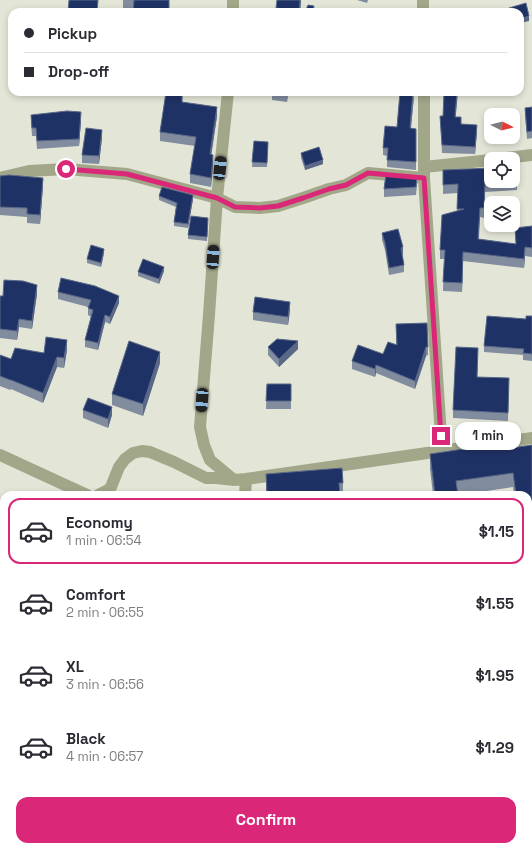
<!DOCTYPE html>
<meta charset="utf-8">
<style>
:root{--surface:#fff;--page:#f7f7f7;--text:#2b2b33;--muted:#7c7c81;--line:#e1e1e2;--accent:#db2777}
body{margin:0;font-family:"Space Grotesk",sans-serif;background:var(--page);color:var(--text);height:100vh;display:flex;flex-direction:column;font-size:15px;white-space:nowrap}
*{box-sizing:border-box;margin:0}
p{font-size:13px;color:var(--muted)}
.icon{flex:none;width:22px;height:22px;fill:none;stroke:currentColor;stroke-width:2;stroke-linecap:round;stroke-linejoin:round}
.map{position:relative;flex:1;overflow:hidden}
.drawer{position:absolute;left:0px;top:491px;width:532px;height:360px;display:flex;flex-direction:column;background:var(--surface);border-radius:12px 12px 0 0;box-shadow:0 2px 6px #0003}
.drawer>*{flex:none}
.hud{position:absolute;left:8px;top:8px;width:516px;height:88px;border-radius:12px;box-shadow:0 2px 6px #0003;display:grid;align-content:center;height:88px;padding:0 16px;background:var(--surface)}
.needle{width:26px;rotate:96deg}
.buttons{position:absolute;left:484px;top:108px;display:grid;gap:8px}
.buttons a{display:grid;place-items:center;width:36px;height:36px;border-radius:8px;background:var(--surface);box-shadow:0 2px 6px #0003;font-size:20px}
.end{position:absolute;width:18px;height:18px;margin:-9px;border:5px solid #db2777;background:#fff;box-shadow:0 0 0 2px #fff}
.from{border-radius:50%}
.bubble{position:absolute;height:28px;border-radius:12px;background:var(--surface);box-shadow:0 2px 6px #0003;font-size:13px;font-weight:800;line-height:28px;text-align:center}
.car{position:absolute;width:12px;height:24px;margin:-12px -6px;border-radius:5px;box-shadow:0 0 3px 1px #0007;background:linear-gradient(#222 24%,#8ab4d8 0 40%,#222 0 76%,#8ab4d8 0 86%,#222 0)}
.hud b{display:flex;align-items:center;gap:14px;height:38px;font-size:15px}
.hud b+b{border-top:1px solid var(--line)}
.hud i{width:10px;height:10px;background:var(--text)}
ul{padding:7px 0 0;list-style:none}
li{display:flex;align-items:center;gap:12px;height:66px;margin:0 8px 6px;padding:0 8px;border:2px solid transparent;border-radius:12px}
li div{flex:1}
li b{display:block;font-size:15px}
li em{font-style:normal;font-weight:800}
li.selected{border-color:var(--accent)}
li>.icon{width:36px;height:36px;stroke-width:1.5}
.action{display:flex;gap:8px;margin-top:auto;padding:8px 16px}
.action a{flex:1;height:46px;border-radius:12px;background:var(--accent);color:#fff;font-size:16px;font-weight:800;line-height:46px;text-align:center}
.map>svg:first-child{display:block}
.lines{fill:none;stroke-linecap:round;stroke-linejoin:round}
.minor{stroke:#a2a78a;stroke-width:12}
.wall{fill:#818c9e}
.shaded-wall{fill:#5a6887}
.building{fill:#1f3265;stroke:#5a6887}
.route{stroke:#db2777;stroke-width:5}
</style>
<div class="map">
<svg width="532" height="851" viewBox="0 0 532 851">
<rect width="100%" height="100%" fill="#e3e6d7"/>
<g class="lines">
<path class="minor" d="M 423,0 L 423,12
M 233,12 L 233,0
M 228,92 L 217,198 L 209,315 L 200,427 L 204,445 L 210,460 L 234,480 L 246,479 L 245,495
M 424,92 L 424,178 L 442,451
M 496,159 L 532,155
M 424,167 L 491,160
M 0,178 L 29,171 L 66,169 L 127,174 L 217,198 L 235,207 L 260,208 L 278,206 L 303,198 L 329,189 L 346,185 L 368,173 L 424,178
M 0,455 L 87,495
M 246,479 L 532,438
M 98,495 L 108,490 L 111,487 L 119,467 L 125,459 L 133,453 L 142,451 L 150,452 L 174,462 L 206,478 L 216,478 L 234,480
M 528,591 L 532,591
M 0,645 L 4,640
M 0,719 L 4,719
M 528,752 L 532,752
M 244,847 L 244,851
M 380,847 L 381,851"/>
</g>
<path class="wall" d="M 123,0 L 170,0 L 134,9 L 123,8 Z
M 301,0 L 300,12 L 276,12 L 276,8 Z
M 357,0 L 368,0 L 367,3 Z
M 152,92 L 183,92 L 182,103 L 217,116 L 211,155 L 213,164 L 211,187 L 190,183 L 190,174 L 195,146 L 160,141 L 160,132 L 166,94 Z
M 272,92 L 288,92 L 287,102 L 272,100 Z
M 414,96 L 411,128 L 416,129 L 416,170 L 387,167 L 387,156 L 383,155 L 383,148 L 397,127 Z
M 532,107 L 532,138 L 527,139 L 525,115 L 525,108 Z
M 31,115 L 81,120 L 79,146 L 37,149 L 36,136 L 32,136 L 31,123 Z
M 440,116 L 456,117 L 461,124 L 477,132 L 475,154 L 442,153 Z
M 102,138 L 99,164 L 82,163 L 82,155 Z
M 254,141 L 268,142 L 267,167 L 252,167 Z
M 301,153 L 323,164 L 305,170 L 301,158 Z
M 443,170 L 517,181 L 517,190 L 485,192 L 484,218 L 480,217 L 479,239 L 516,244 L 515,228 L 532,226 L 532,257 L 525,256 L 524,268 L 463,261 L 462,292 L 443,291 L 444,259 L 440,259 L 440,250 L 457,211 L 458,193 L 443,194 Z
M 0,176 L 43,186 L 40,224 L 27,223 L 27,217 L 0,215 Z
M 417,185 L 416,195 L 384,197 L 384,189 Z
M 159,196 L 193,199 L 188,228 L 174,226 L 174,222 L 176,207 L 159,200 Z
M 208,222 L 207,241 L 188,239 L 188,235 Z
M 382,233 L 403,254 L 402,254 L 404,265 L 404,272 L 389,275 L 385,250 L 382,240 Z
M 104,253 L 101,267 L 87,263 L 87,259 Z
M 164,271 L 159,284 L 138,276 L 138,272 Z
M 58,292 L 119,303 L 110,324 L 105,322 L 98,350 L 85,347 L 85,340 L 91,317 L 88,315 L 88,307 L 58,299 Z
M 37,294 L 32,329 L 19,327 L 17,340 L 0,338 L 0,296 L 3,296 Z
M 290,310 L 288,325 L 253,320 L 253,312 Z
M 532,316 L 532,361 L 523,360 L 523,355 L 484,352 L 484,346 L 526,319 Z
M 396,324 L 428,347 L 428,355 L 426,356 L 415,389 L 376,373 L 375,377 L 352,369 L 352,361 L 383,354 L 396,345 Z
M 268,347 L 298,349 L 279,367 L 268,355 Z
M 67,350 L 64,368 L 57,367 L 43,403 L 11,389 L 10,390 L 0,386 L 0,355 L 11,359 L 44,353 Z
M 478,356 L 477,377 L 509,386 L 508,421 L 453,418 L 453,410 Z
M 160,363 L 143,416 L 112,405 L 112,394 Z
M 267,384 L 291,384 L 291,409 L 266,409 Z
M 83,410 L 112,415 L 108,428 L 83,418 Z
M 532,445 L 532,574 L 528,575 L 528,495 L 514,495 L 513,487 L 460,495 L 433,495 L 430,469 L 430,454 L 511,448 Z
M 266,474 L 343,483 L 343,495 L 266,495 Z
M 532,628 L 532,732 L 528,733 L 528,662 L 530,662 L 528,645 L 528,629 Z
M 0,811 L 4,826 L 4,834 L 0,835 Z
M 432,847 L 512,847 L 512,851 L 432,851 Z"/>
<path class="shaded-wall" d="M 300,0 L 301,0 L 301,3 L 300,12 L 299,12 Z
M 529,16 L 529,21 L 520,23 L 520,19 Z
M 287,92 L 288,92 L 287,102 Z
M 414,92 L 414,96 L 410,136 L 410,128 Z
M 457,92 L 458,92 L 455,124 L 455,117 Z
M 217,107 L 217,116 L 210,164 L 210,154 Z
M 81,112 L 81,120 L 79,146 L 79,139 Z
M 477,125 L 477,132 L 475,154 L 475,147 Z
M 102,130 L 102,138 L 99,164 L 99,156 Z
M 213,155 L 213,164 L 211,187 L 211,178 Z
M 323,160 L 323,164 L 305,170 L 305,166 Z
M 43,178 L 43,186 L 40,224 L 40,215 Z
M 193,195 L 193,199 L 188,228 L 188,224 Z
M 403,247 L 403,254 L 401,255 L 401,248 Z
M 525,247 L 525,256 L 524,268 L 524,259 Z
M 104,249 L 104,253 L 101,267 L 101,263 Z
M 463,252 L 463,261 L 462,292 L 462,283 Z
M 164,267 L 164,271 L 159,284 L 159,279 Z
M 37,285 L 37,294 L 32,329 L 32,321 Z
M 119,296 L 119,303 L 110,324 L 110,317 Z
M 290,302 L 290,310 L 288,325 L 288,317 Z
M 105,315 L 105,322 L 98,350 L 98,343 Z
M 19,319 L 19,327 L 17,340 L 17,331 Z
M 67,340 L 67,350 L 64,368 L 64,358 Z
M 298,341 L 298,349 L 279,367 L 279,359 Z
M 426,347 L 426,356 L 415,389 L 415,381 Z
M 160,352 L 160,363 L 143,416 L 143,404 Z
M 57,357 L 57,367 L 43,403 L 43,393 Z
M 376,365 L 376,373 L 375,377 L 375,369 Z
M 112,407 L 112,415 L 108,428 L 108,419 Z
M 2,550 L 2,562 L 0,566 L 0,554 Z"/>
<path class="building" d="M 69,0 L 98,0 L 97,12 L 68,12 Z
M 134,0 L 169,0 L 169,12 L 133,12 Z
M 277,0 L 300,0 L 299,11 L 276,8 Z
M 526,3 L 529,16 L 520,19 L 520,12 L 510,12 L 509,8 Z
M 308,5 L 314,6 L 313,12 L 305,12 Z
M 166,92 L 182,92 L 182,102 L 217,107 L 210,154 L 213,155 L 211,178 L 190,174 L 196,137 L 160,132 Z
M 400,92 L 413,92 L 410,128 L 416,129 L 416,162 L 387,160 L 388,148 L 383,148 L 385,126 L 397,127 Z
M 444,92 L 457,92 L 455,117 L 461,117 L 461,124 L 477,125 L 475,147 L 442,145 L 440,116 L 443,116 Z
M 532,107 L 532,131 L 527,132 L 525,108 Z
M 67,111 L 81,112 L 79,139 L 37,141 L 36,128 L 32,128 L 31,115 Z
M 86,128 L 102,130 L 99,156 L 82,155 Z
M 254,141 L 268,142 L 267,163 L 252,162 Z
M 319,147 L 323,160 L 305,166 L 301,153 Z
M 513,166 L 516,166 L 517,181 L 485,183 L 484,208 L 480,208 L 478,239 L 516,244 L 515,228 L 532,226 L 532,248 L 525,247 L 524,259 L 463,252 L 462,283 L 443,282 L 445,250 L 440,250 L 442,215 L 464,209 L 457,209 L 458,184 L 443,185 L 443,170 L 491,168 L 491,181 L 513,181 Z
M 386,174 L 417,177 L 416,187 L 384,189 Z
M 9,175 L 43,178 L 40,215 L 27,214 L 27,208 L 0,207 L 0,176 Z
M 162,187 L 193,195 L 188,224 L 174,222 L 177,203 L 159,196 Z
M 191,216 L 208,218 L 207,237 L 188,235 Z
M 398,229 L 403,247 L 401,248 L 404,265 L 389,268 L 385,243 L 382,233 Z
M 91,245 L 104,249 L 101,263 L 87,259 Z
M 143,259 L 164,267 L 159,279 L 138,272 Z
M 61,278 L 95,286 L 119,296 L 110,317 L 105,315 L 98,343 L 85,340 L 93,310 L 88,308 L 91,300 L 58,292 Z
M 4,280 L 23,281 L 37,285 L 32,321 L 19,319 L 17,331 L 0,329 L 0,296 L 3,296 Z
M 255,297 L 290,302 L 288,317 L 253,312 Z
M 487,316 L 526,319 L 526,316 L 532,316 L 532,354 L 523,353 L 524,349 L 484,346 Z
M 427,323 L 428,347 L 426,347 L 415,381 L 376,365 L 375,369 L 352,361 L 358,345 L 383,354 L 388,342 L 397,345 L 396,324 Z
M 46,337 L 67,340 L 64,358 L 57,357 L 43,393 L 11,380 L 10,380 L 0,376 L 0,355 L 11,359 L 15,348 L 44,353 Z
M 277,339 L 298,341 L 279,359 L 268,347 Z
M 129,341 L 160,352 L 143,404 L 112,394 Z
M 456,347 L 478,348 L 477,377 L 509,378 L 508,413 L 453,410 Z
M 267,384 L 291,384 L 291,401 L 266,401 Z
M 88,398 L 112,407 L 108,419 L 83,410 Z
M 510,442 L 511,448 L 532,445 L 532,559 L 528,560 L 528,495 L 516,495 L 513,473 L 456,481 L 458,495 L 435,495 L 430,454 Z
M 342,468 L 343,483 L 339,483 L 340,495 L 267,495 L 266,474 Z
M 532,628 L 532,661 L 531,661 L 528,637 L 528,629 Z
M 528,662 L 532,662 L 532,723 L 528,724 Z
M 0,811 L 2,811 L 4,826 L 0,827 Z
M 136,847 L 210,847 L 211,851 L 136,851 Z
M 433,847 L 488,847 L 464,851 L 433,851 Z"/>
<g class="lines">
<path class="route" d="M 66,169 L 127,174 L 217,198 L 235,207 L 260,208 L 278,206 L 303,198 L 329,189 L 346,185 L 368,173 L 424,178 L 441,436"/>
</g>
</svg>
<div class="buttons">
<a><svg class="needle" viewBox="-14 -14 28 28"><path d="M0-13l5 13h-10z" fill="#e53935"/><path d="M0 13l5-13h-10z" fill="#7c7c81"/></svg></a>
<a><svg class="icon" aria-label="locate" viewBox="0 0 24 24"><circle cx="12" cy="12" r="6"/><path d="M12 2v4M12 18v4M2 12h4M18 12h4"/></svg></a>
<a><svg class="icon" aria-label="layers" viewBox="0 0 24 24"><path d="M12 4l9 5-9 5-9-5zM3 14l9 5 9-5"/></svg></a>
</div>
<i class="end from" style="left:66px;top:169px"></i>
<i class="end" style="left:441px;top:436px"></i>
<div class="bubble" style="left:455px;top:422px;width:66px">1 min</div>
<i class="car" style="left:220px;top:168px;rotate:6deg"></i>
<i class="car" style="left:213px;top:257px;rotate:4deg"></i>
<i class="car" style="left:202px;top:400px;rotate:184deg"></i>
<div class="hud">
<b><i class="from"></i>Pickup</b>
<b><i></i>Drop-off</b>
</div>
<section class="drawer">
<ul>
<li class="selected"><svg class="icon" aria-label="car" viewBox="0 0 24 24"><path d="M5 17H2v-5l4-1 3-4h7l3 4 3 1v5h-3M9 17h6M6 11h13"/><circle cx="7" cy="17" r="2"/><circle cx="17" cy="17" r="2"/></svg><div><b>Economy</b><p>1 min · 06:54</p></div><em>$1.15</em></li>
<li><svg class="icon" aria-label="car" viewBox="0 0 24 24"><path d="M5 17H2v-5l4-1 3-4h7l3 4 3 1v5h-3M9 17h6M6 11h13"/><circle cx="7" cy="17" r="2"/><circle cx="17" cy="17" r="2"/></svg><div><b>Comfort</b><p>2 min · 06:55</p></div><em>$1.55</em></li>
<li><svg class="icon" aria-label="car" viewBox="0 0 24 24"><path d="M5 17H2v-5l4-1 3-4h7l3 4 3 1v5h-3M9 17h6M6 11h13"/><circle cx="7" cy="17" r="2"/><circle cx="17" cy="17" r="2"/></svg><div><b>XL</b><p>3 min · 06:56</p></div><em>$1.95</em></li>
<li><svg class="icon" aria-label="car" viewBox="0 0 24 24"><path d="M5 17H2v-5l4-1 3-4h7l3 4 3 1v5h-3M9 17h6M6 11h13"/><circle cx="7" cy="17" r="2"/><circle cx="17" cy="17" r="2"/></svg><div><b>Black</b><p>4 min · 06:57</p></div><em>$1.29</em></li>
</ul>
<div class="action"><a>Confirm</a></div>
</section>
</div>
